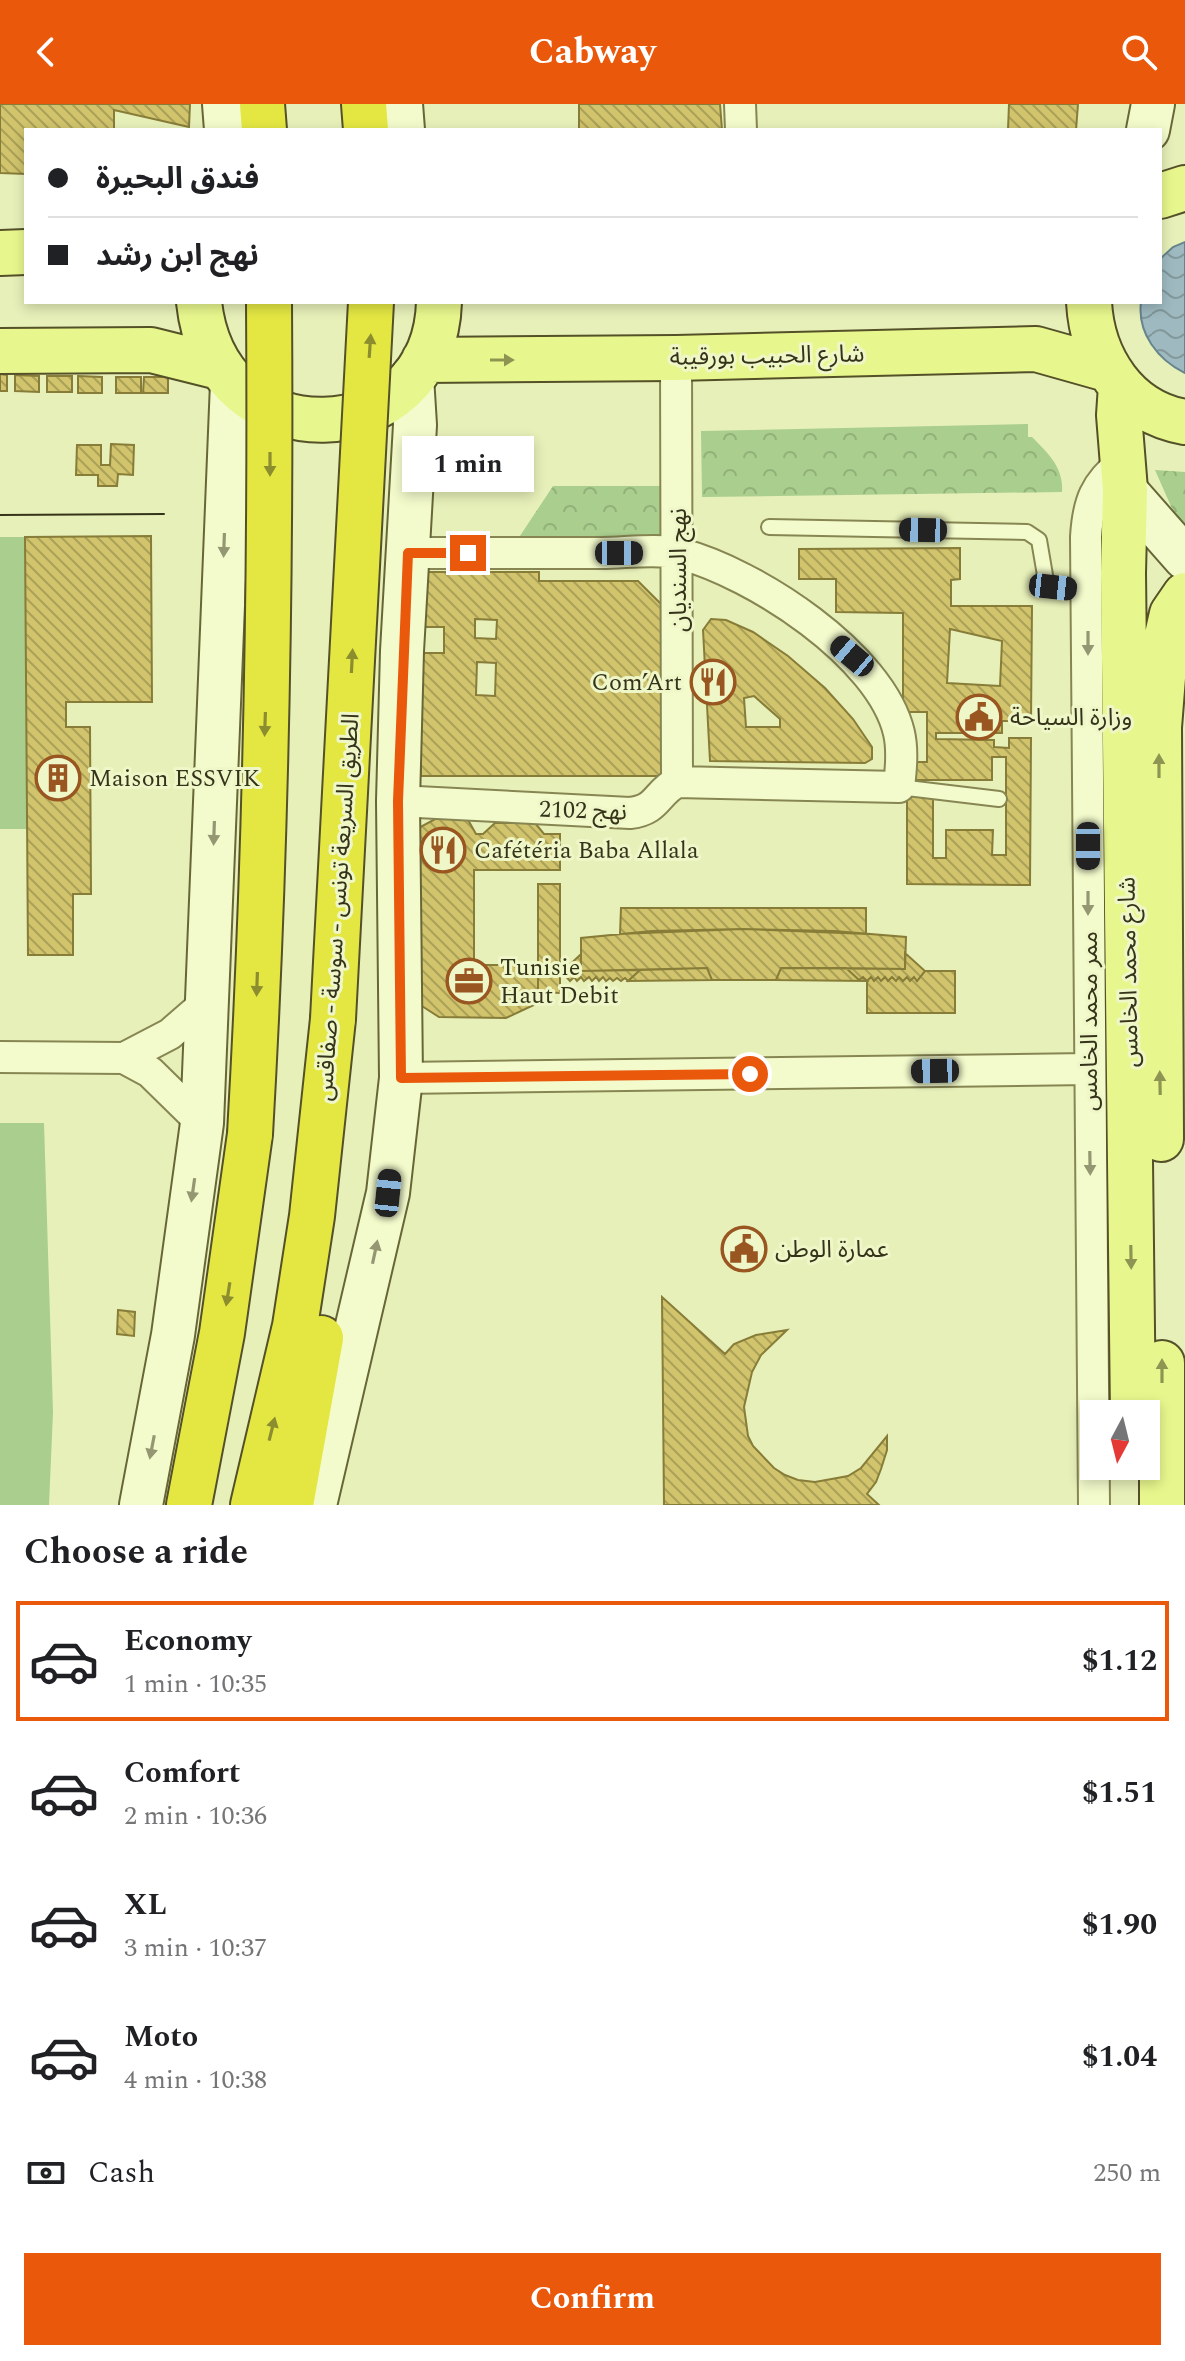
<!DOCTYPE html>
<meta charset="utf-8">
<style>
:root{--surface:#fff;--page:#f2f2f2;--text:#202124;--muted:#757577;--line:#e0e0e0;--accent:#ea580c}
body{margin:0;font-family:Spectral,"Noto Sans Arabic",serif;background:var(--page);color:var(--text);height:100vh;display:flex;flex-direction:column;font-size:30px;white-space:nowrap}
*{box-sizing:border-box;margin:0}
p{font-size:26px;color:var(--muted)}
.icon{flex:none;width:44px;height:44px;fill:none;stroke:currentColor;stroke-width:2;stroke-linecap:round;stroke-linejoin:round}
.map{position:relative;height:1401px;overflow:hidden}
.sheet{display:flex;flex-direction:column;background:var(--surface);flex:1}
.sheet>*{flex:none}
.hud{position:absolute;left:24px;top:24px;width:1138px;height:176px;border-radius:0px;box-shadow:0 4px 12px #0003;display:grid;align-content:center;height:176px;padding:0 24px;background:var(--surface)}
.needle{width:52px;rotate:187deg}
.tools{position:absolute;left:1080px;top:1296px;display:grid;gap:16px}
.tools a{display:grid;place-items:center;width:80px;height:80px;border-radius:0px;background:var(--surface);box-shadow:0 4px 12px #0003;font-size:40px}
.end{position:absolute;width:36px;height:36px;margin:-18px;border:10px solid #ea580c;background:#fff;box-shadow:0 0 0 4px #fff}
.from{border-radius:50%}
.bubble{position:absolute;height:56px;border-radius:0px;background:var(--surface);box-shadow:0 4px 12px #0003;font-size:26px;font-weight:700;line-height:56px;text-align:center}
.car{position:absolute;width:24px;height:48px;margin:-24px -12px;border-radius:10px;box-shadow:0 0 6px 2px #0007;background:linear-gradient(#222 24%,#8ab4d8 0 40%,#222 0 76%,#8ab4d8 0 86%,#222 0)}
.hud b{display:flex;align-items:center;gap:28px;height:76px;font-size:30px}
.hud b+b{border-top:2px solid var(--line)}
.hud i{width:20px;height:20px;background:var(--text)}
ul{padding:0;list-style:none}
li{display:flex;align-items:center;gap:24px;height:120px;margin:0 16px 12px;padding:0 8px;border:4px solid transparent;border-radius:0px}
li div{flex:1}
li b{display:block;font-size:30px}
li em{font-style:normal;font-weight:700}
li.active{border-color:var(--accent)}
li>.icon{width:72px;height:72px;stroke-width:1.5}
h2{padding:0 24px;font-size:36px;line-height:96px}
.pay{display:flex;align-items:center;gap:20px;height:88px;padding:0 24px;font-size:30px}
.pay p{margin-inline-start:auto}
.action{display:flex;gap:16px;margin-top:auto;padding:16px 24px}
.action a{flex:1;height:92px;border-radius:0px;background:var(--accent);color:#fff;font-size:32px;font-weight:700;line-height:92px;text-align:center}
header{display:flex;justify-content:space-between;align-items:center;height:104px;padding:0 24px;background:var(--accent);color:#fff;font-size:36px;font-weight:700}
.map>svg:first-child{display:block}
.green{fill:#a9ce8d}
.park{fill:url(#park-crowns)}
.water{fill:url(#water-waves);stroke:#66858d;stroke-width:2}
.building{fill:url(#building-back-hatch);stroke:#877c38;stroke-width:2;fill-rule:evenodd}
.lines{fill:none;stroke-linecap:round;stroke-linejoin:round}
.lane-casing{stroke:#878653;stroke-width:18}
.street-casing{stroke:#878653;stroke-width:34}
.secondary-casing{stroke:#686637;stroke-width:46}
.primary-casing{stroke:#545028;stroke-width:48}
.highway-casing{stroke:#545028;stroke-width:48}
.lane{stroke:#f3fbcc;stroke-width:14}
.street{stroke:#f3fbcc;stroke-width:30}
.secondary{stroke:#f3fbcc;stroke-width:42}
.primary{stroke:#e8f78d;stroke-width:44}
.highway{stroke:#e4e742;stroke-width:44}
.tram{stroke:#353319;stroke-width:2}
.highway-bridge-casing{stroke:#545028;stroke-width:48;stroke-linecap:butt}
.highway-bridge{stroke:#e4e742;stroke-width:44}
.oneway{fill:#8c8d2e}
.oneway2{fill:#8e9553}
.oneway3{fill:#949772}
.route{stroke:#ea580c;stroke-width:10}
.labels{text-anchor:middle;stroke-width:6;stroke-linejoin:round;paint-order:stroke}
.street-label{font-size:24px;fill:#353319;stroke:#eff7c9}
.poi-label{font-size:24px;fill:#353319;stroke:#eff7c9;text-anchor:start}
</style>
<header><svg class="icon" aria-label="back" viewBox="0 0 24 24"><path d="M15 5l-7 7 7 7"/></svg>Cabway<svg class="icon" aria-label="search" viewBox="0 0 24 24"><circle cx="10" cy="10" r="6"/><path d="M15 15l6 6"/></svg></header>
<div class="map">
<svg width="1185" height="1401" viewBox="0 0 1185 1401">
<defs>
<pattern id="park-crowns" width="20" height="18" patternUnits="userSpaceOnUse" patternTransform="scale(2)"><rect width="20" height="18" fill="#a9ce8d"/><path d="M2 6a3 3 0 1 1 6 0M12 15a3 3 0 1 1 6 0" fill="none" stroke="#92b179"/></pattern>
<pattern id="water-waves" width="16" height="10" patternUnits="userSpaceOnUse" patternTransform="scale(2)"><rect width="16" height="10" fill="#9ebac0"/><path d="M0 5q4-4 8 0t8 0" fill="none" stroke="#82989b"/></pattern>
<pattern id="building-back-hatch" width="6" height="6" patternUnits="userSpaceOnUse" patternTransform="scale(2)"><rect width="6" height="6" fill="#d1c46c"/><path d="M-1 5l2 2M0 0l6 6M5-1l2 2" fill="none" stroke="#aaa058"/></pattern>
</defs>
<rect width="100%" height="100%" fill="#e7f0b9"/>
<path class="green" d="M 0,433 L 25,433 L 27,725 L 0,725 Z
M 0,1019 L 44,1019 L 53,1308 L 49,1401 L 0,1401 Z"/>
<path class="park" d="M 1028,320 L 1028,333 L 1032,333 C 1048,349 1064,364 1062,388 L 702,393 L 701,327 Z
M 1155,366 L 1185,368 L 1185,434 Z
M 553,382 L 666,382 L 668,446 L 512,444 Z"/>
<path class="water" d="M 1185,138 L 1185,269 C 1158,256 1137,229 1141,198 L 1160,198 L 1160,155 L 1173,143 Z"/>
<path class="building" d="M 0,0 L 190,0 L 189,23 L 114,6 L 114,26 L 26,26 L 26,70 L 0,69 Z
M 579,0 L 720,0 L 722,26 L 579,26 Z
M 1009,0 L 1078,0 L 1076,26 L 1008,26 Z
M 0,270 L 7,271 L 7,287 L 0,287 Z
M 15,271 L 39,272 L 39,288 L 15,287 Z
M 47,272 L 72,272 L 72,288 L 47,288 Z
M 78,272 L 102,273 L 102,289 L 78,289 Z
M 116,273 L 141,273 L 141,289 L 116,289 Z
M 144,273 L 168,273 L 168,289 L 143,289 Z
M 111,340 L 134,341 L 133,371 L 118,370 L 117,382 L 98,382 L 98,371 L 76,371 L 77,341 L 101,341 L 101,361 L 110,361 Z
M 151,432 L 152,598 L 66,598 L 66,623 L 90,623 L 91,790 L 73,790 L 73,851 L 28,851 L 25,433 Z
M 960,444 L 960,475 L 951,476 L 951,502 L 1032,502 L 1031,617 L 1002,617 L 1002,629 L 936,629 L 936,635 L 994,636 L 994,643 L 1009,644 L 1009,634 L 1031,634 L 1030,781 L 907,780 L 907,692 L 933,692 L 933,754 L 946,754 L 946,726 L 993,726 L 992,751 L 1006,751 L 1006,653 L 992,653 L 992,676 L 911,676 L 911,658 L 927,658 L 927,608 L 903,608 L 903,509 L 836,508 L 836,475 L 799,475 L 799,445 ZM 950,525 L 1002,537 L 1000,582 L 947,579 Z
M 416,468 L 539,468 L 539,477 L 638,477 L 665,504 L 665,672 L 421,672 L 421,549 L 444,549 L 444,523 L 416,523 ZM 475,515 L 497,516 L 496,535 L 475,534 ZM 477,558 L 496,559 L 495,592 L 476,591 Z
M 711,515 L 726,516 L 753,528 L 788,552 L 825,584 L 853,615 L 872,643 L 872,655 L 865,659 L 710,657 L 703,526 ZM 754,592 L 780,615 L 780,623 L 746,623 L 744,594 Z
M 437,714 L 467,714 L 476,730 L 483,730 L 495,719 L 535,719 L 544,730 L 560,730 L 560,766 L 474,766 L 474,861 L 538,861 L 538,899 L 506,914 L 439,913 L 411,895 L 411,728 Z
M 538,780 L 560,780 L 560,889 L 538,888 Z
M 621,804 L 866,804 L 866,830 L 743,825 L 620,830 Z
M 743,825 L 834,827 L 906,833 L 905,865 L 781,864 L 776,876 L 712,876 L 707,864 L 581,867 L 581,834 L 652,827 Z
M 905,849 L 925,867 L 917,877 L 914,873 L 910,877 L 907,873 L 903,877 L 899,873 L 896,877 L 892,873 L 888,877 L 885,873 L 881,877 L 878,873 L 874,877 L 871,873 L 867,877 L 863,873 L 859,876 L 846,864 L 905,865 Z
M 581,850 L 581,867 L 640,866 L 628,877 L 625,874 L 621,877 L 617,874 L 613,877 L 610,874 L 606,877 L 603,873 L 599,877 L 596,873 L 592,877 L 589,873 L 584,877 L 581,873 L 577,877 L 574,873 L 570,877 L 562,868 Z
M 707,864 L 712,876 L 628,877 L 640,866 Z
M 781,864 L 846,864 L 859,876 L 863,873 L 867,877 L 776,876 Z
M 925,867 L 955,867 L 955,909 L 867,909 L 867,877 L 871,873 L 874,877 L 878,873 L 881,877 L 885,873 L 888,877 L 892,873 L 896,877 L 899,873 L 903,877 L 907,873 L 910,877 L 914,873 L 917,877 Z
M 662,1193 L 725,1250 L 734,1240 L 756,1231 L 787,1226 L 761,1251 L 752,1268 L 744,1303 L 748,1332 L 753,1342 L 774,1364 L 785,1371 L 798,1376 L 815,1378 L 848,1372 L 861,1364 L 887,1332 L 887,1346 L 881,1365 L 876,1378 L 867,1390 L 879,1401 L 664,1401 Z
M 118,1206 L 135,1208 L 134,1232 L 117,1230 Z"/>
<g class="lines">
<g class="lane-casing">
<path id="lane" d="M 769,423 L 1027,428 L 1039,436 L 1046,477 L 1053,483 L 1087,486
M 899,683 L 999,695"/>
</g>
<g class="street-casing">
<path id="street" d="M 740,0 L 741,26
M 676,254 L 677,678
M 398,697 L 630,709 C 658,706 656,689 677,678 L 899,683 C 901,666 903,646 899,629 C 881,551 754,469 681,450 C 660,444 625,449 602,449 C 537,449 472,449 408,449
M 0,953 L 124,954 L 170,930 L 208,897
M 124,954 L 150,968 L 202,1019
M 401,974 L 1088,965
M 1094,1401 L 1086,433 C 1088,399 1095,379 1123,358"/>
</g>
<g class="secondary-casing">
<path id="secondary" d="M 224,0 L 226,26
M 401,0 L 403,26
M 1148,26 L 1153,0
M 1125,386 L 1185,454
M 141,1401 L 173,1231 L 202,1019 L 232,279
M 315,1401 L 388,1089 L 401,974 L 398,697 L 402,547 L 415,321 L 412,273"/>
</g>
<g class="primary-casing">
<path id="primary" d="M 1160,92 L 1185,84
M 0,149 L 26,148
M 199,198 C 216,360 435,350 439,198
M 1089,198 C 1092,255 1126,308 1185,318
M 0,247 L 151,246 L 219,263
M 424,256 L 676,254 L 1036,245 L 1107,265
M 1121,282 L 1119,311 L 1125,386 L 1123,469 L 1133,1310
M 1161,1035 L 1159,623 L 1166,536 L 1172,510 L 1185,491
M 1162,1259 L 1162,1401"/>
</g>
<g class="highway-casing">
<path id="highway" d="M 262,0 L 264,26
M 364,0 L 366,26
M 189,1401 L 222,1229 L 250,1030
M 253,1401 L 295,1222 L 312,1112 L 333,915
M 291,1401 L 321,1234"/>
</g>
<use href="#lane" class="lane"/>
<use href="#street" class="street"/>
<use href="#secondary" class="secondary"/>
<use href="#primary" class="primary"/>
<use href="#highway" class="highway"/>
<path class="tram" d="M 0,411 L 164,410"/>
<g class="highway-bridge-casing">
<path id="highway-bridge" d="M 333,915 L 371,198
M 250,1030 C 266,753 271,475 269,198"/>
</g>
<use href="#highway-bridge" class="highway-bridge"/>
</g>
<defs><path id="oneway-solid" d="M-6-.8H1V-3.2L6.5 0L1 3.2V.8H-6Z" transform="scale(2)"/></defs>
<g class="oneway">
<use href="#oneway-solid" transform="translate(370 242) rotate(-86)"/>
<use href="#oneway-solid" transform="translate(270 360) rotate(90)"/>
<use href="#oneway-solid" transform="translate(352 557) rotate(-87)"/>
<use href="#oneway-solid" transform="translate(265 620) rotate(92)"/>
<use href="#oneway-solid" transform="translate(257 880) rotate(92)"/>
<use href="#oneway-solid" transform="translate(228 1190) rotate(99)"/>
<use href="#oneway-solid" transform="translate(272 1325) rotate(-76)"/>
</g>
<g class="oneway2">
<use href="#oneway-solid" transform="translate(502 256)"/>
<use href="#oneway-solid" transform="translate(1159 662) rotate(-90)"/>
<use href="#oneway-solid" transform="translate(1160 979) rotate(-91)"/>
<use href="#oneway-solid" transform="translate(1131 1153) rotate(89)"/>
<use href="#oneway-solid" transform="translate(1162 1267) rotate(-90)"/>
</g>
<g class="oneway3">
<use href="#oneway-solid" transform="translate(224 441) rotate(92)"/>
<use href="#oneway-solid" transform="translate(1088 539) rotate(90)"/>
<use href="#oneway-solid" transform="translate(214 729) rotate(92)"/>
<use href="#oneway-solid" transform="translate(1088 799) rotate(90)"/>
<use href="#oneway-solid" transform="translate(1090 1059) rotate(89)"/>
<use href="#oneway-solid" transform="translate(193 1086) rotate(98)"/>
<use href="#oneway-solid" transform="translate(375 1148) rotate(-78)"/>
<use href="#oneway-solid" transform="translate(152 1343) rotate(101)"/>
</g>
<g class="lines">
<path class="route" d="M 468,449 L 408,449 L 398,697 L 401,974 L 750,970"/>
</g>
<defs>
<g id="restaurant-ring" transform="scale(2.3)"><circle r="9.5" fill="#eff7c9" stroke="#995620" stroke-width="1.5"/><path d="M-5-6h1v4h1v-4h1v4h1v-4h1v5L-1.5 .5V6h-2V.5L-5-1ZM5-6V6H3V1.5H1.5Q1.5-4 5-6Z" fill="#995620"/></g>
<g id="civic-ring" transform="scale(2.3)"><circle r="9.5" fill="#eff7c9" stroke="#995620" stroke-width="1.5"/><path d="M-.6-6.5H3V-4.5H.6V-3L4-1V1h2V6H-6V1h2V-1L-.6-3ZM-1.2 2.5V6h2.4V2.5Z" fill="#995620"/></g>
<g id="building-ring" transform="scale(2.3)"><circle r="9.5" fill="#eff7c9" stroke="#995620" stroke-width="1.5"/><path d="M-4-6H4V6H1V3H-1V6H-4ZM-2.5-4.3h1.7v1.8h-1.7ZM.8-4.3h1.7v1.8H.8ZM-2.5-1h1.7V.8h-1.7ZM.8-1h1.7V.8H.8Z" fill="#995620"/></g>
<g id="office-ring" transform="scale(2.3)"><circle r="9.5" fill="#eff7c9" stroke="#995620" stroke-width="1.5"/><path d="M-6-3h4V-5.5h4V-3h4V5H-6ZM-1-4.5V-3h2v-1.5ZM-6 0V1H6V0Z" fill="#995620"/></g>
</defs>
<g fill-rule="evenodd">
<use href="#restaurant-ring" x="713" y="578"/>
<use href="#civic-ring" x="979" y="613"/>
<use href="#building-ring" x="58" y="674"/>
<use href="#restaurant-ring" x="443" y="746"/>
<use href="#office-ring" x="469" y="877"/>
<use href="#civic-ring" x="744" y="1145"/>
</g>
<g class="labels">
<g class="street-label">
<text transform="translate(767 251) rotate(-1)" y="8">شارع الحبيب بورقيبة</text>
<text transform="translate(678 466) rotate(-90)" y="8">نهج السنديان</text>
<text transform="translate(583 706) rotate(2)" y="8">نهج 2102</text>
<text transform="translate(337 803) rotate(-86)" y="8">الطريق السريعة تونس - سوسة - صفاقس</text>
<text transform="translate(1128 868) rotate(-91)" y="8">شارع محمد الخامس</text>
<text transform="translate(1089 917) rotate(-90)" y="8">ممر محمد الخامس</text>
</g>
<g class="poi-label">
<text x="682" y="586" text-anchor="end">Com’Art</text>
<text x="1010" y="621">وزارة السياحة</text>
<text x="89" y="682">Maison ESSVIK</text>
<text x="474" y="754">Cafétéria Baba Allala</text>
<text x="500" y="871">Tunisie<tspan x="500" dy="28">Haut Debit</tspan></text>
<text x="775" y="1153">عمارة الوطن</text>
</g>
</g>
</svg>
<div class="tools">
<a><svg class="needle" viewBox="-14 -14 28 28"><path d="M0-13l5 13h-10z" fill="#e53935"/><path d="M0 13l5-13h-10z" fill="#757577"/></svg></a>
</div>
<i class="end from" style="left:750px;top:970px"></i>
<i class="end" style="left:468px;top:449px"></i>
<div class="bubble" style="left:402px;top:332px;width:132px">1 min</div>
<i class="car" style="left:923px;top:426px;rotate:271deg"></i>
<i class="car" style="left:619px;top:449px;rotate:90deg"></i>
<i class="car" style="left:1053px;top:483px;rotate:96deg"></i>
<i class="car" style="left:852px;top:552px;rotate:310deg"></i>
<i class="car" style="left:1088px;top:742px;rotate:180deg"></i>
<i class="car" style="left:935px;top:967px;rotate:269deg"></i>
<i class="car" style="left:388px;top:1089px;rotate:6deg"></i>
<div class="hud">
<b><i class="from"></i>فندق البحيرة</b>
<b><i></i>نهج ابن رشد</b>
</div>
</div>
<section class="sheet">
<h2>Choose a ride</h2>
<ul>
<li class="active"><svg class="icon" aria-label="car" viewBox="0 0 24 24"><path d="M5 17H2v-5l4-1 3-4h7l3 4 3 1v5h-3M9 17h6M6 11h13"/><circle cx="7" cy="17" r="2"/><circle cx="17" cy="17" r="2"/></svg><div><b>Economy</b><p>1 min · 10:35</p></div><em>$1.12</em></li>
<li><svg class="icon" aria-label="car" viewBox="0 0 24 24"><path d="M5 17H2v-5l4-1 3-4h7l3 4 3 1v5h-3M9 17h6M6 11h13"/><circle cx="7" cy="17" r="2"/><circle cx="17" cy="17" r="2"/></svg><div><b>Comfort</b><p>2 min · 10:36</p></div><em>$1.51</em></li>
<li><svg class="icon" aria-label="car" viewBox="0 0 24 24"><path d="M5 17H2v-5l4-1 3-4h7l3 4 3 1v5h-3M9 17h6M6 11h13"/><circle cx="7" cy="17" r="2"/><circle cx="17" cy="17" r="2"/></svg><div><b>XL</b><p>3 min · 10:37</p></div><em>$1.90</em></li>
<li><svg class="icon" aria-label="car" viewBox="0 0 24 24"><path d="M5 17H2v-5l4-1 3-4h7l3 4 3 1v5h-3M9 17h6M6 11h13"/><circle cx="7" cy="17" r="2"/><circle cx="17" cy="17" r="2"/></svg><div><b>Moto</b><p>4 min · 10:38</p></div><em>$1.04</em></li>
</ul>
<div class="pay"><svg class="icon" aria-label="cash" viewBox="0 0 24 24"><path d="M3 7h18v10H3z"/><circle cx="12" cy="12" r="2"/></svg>Cash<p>250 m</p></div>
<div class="action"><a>Confirm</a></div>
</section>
